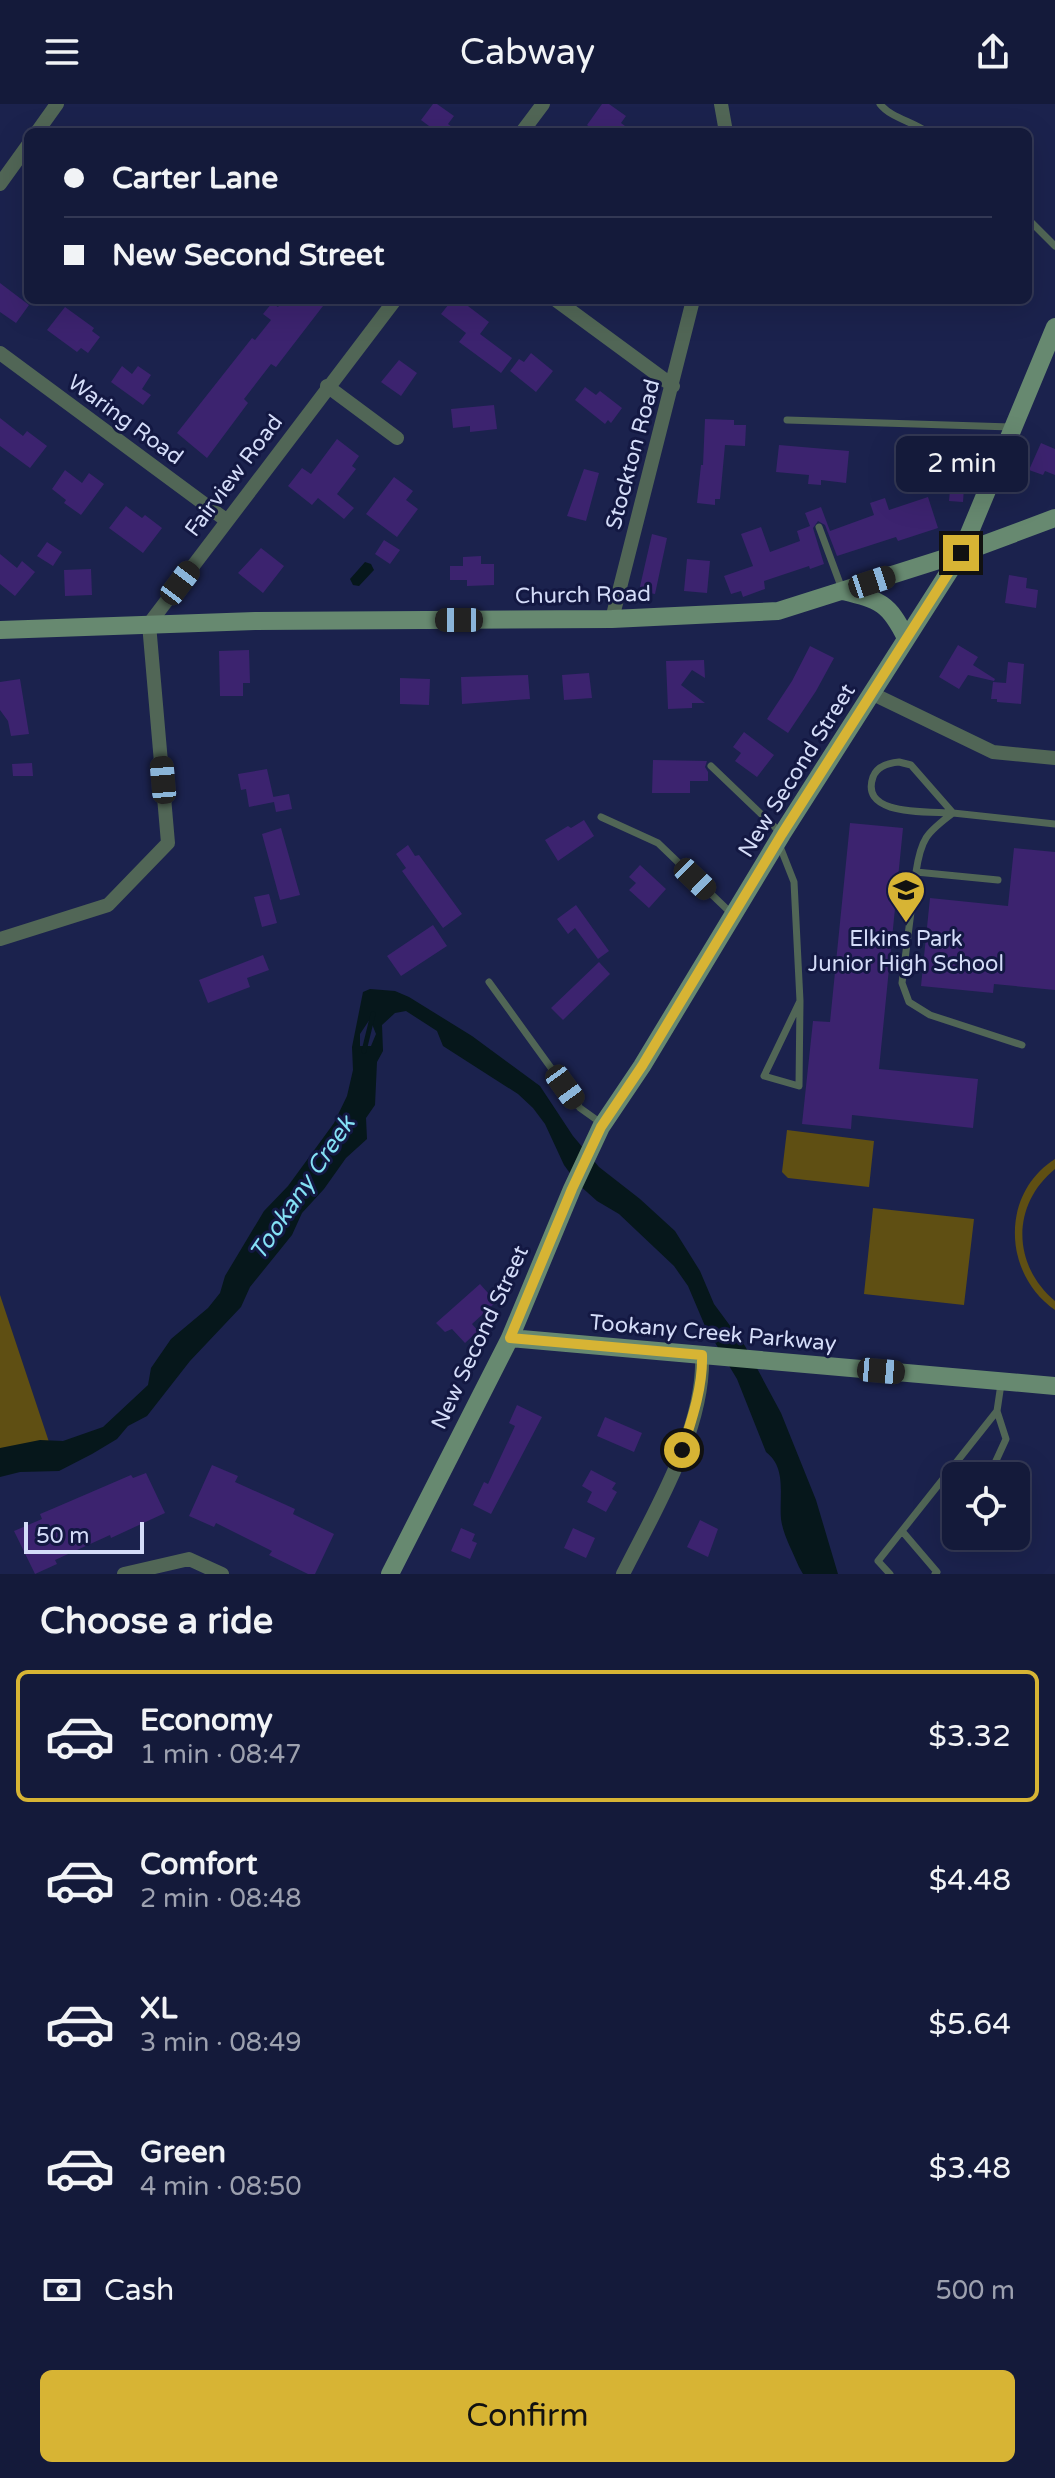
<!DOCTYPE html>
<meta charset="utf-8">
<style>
:root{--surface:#141a3a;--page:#1d2342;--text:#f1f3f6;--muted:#9da1af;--line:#333854;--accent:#d7b434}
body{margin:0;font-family:"Varela Round",sans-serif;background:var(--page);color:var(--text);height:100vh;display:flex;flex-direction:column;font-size:30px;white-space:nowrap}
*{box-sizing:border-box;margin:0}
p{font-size:26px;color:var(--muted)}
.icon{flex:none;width:44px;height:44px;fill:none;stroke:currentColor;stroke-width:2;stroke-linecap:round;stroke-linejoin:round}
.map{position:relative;height:1470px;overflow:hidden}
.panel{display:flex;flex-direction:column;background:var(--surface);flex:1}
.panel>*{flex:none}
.hud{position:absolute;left:24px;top:24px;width:1008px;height:176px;border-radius:12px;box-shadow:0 8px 32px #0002,0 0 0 2px var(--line);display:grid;align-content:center;height:176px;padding:0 40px;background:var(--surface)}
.buttons{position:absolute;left:942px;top:1358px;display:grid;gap:16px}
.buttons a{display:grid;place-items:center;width:88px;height:88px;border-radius:12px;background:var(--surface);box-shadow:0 8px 32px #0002,0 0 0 2px var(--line);font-size:40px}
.scale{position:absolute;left:24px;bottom:20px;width:120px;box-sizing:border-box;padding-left:8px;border:4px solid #d4dcf8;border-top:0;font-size:22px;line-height:28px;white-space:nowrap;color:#d4dcf8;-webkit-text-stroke:6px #131842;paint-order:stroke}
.end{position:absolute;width:36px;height:36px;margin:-18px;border:10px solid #d7b434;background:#111;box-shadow:0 0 0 4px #111}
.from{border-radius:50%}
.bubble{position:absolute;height:56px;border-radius:12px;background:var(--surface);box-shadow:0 8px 32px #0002,0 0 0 2px var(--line);font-size:26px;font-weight:600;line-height:56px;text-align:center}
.car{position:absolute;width:24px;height:48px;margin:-24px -12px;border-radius:10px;box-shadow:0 0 6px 2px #0007;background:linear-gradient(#222 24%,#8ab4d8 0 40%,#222 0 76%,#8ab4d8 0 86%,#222 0)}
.hud b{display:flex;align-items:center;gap:28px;height:76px;font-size:30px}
.hud b+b{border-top:2px solid var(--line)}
.hud i{width:20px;height:20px;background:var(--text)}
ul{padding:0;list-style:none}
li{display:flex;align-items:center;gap:24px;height:132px;margin:0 16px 12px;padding:0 24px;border:4px solid transparent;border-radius:12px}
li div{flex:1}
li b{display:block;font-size:30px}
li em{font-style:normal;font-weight:600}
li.active{border-color:var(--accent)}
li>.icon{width:72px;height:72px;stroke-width:1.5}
h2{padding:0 40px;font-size:36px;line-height:96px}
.pay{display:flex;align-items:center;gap:20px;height:88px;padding:0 40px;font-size:30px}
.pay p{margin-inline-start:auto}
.button{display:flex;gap:16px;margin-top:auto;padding:16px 40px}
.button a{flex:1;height:92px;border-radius:12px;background:var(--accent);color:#111;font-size:32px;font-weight:600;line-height:92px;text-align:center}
header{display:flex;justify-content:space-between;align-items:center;height:104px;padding:0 40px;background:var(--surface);font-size:36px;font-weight:600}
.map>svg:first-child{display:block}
.green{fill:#5f4f13}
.water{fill:#06171b;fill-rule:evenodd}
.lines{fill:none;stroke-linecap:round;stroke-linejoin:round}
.stream{stroke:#06171b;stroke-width:5}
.building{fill:#3c236f}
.lane{stroke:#516656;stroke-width:7}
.street{stroke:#516656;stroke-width:14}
.secondary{stroke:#678970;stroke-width:18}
.route{stroke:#d7b434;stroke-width:10}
.labels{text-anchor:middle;stroke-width:6;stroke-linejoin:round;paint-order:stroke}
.street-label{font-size:22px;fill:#d4dcf8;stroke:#131842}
.poi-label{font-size:22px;fill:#d4dcf8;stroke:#131842}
.water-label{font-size:24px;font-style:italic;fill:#84e1f5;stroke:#131842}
</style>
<header><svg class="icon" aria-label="menu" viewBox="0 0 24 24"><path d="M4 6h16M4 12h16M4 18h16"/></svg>Cabway<svg class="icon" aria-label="share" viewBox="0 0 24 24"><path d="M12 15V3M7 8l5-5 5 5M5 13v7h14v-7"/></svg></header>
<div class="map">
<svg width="1055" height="1470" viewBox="0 0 1055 1470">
<rect width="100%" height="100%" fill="#1b224d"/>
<path class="green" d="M 787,1026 L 874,1037 L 869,1083 L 788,1074 L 782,1068 Z
M 1055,1055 L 1055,1065 C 1011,1101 1012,1161 1055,1197 L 1055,1206 C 1003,1170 1000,1090 1055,1055 Z
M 873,1104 L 974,1115 L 964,1201 L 864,1190 Z
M 0,1191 L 50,1341 L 0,1355 Z"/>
<path class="water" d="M 365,458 L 371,460 L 374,466 L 359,482 L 353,481 L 350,475 Z
M 370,885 L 395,887 L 409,893 L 472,932 L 540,982 L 573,1032 L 599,1063 L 640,1095 L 675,1127 L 700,1167 L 714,1200 L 745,1242 L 781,1309 L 816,1396 L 838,1470 L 803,1470 L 799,1463 C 793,1448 783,1431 781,1415 C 779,1391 787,1364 766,1348 L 737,1275 L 705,1222 L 688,1182 L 674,1162 L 619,1110 L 597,1097 L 578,1080 L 564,1061 L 545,1020 L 533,1004 L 518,990 L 443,942 L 437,927 L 406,907 L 395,909 L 382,921 L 383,947 L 377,958 L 375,1001 L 366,1014 L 367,1035 L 346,1054 L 324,1085 L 302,1109 L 292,1131 L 250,1183 L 241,1203 L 190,1257 L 147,1312 L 128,1322 L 117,1335 L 92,1350 L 59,1367 L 20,1368 L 0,1373 L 0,1344 L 40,1336 L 63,1337 L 103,1323 L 148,1281 L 151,1264 L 171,1235 L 208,1204 L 220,1189 L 225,1172 L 264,1107 L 288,1082 L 334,1019 L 347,992 L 353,966 L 352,943 L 363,888 ZM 370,915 L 376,930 L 371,942 L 360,942 L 360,930 Z"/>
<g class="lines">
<path class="stream" d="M 364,947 L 373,910"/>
</g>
<path class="building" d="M 433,0 L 437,0 L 454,12 L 448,20 L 459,28 L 437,28 L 421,16 Z
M 602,0 L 609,0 L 626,12 L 621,19 L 633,28 L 596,28 L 587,21 Z
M 0,179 L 29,201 L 16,219 L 0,208 Z
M 283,196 L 314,196 L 323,202 L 276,263 L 271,260 L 244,295 L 248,299 L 207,354 L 177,329 L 252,234 L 255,236 L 271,216 L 263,210 L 272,199 L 278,203 Z
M 452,196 L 460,196 L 489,218 L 480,230 L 512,254 L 501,269 L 459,238 L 466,229 L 441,210 Z
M 65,203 L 94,224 L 92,227 L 100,233 L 88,249 L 81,244 L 77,248 L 47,226 Z
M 531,249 L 553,267 L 536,288 L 510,267 L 519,255 L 524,258 Z
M 399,256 L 417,269 L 401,292 L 381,278 Z
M 122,262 L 132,270 L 138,262 L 151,271 L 142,285 L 151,291 L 143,301 L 111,278 Z
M 585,283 L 596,291 L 600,287 L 622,304 L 611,319 L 608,316 L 605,320 L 575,296 Z
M 494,301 L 497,325 L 470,328 L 470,322 L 453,324 L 451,305 Z
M 0,314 L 23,332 L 27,327 L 47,342 L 30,364 L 0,342 Z
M 705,315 L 734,316 L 734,321 L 746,321 L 745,342 L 725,341 L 720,395 L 715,395 L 715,401 L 697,399 L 701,361 L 703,361 Z
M 337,335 L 359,352 L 352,362 L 356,365 L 337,390 L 354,404 L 344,415 L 318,394 L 312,401 L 288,382 L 302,364 L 311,370 Z
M 1041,339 L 1055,345 L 1055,371 L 1045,367 L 1043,371 L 1029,366 Z
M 779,341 L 849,347 L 846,379 L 821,376 L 821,381 L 808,380 L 809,371 L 776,368 Z
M 584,365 L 599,369 L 586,417 L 567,412 Z
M 65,366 L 82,379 L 89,369 L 104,380 L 81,411 L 64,399 L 66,396 L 52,385 Z
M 394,373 L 413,387 L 406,396 L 418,405 L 397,433 L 366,410 Z
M 955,384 L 964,384 L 963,398 L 949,397 L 950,386 Z
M 928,393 L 938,424 L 898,437 L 896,433 L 837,452 L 825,421 L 818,417 L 813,424 L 824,460 L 810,465 L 809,462 L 764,477 L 765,485 L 743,493 L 741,487 L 731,490 L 724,472 L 753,462 L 741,430 L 761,423 L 770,448 L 800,437 L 797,427 L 810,422 L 805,409 L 821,403 L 830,427 L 874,411 L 870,399 L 885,394 L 889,406 Z
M 126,402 L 142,414 L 145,411 L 162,424 L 143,449 L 109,424 Z
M 652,430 L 667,434 L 655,490 L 639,487 Z
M 384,436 L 400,446 L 390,460 L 375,450 Z
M 47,438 L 62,448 L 53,462 L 37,452 Z
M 261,444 L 284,462 L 263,489 L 238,469 Z
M 0,450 L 17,464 L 22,457 L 35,468 L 15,492 L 0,480 Z
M 481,452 L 481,460 L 494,460 L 494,481 L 467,482 L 467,476 L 450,476 L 450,462 L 463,462 L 463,453 Z
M 687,455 L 710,457 L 707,489 L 684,487 Z
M 91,465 L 92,491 L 65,492 L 64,466 Z
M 1009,471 L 1027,474 L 1026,484 L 1038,486 L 1036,504 L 1005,499 Z
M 958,541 L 978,553 L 973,561 L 995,575 L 994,577 L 968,571 L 959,585 L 939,573 Z
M 810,542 L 834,554 L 816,587 L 788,629 L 767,615 L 792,577 Z
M 249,546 L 250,579 L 243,579 L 243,592 L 220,592 L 219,547 Z
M 704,556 L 705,574 L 692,566 L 681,581 L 705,599 L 692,599 L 692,604 L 668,605 L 666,557 Z
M 1008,558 L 1024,560 L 1021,600 L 997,598 L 997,595 L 991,595 L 993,578 L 1006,579 Z
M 589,569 L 592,594 L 564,596 L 562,571 Z
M 528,571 L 530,595 L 462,600 L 461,573 Z
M 400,574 L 430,575 L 429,601 L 400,600 Z
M 20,575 L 29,630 L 11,632 L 8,617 L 0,606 L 0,578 Z
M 744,628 L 774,651 L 757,673 L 735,657 L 741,649 L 733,643 Z
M 653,656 L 707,657 L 705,663 L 708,668 L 708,677 L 690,677 L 690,689 L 652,689 Z
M 32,659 L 33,672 L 13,672 L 12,660 Z
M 267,665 L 274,696 L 273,693 L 289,690 L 292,705 L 276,708 L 274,698 L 249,703 L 246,685 L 241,686 L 238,670 Z
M 584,716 L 594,732 L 558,757 L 545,736 L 568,722 L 571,724 Z
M 850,719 L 903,724 L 879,965 L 978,975 L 973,1024 L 852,1011 L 851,1025 L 802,1020 L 813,917 L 830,918 Z
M 281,724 L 300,791 L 280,796 L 262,730 Z
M 408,741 L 415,752 L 419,751 L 462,810 L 443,824 L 402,767 L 406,764 L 396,750 Z
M 1014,744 L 1055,748 L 1055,886 L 994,880 L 993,889 L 921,882 L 930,794 L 1008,802 Z
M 640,761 L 666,785 L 649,804 L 629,786 L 636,779 L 629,773 Z
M 269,790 L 277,819 L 262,823 L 254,793 Z
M 576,801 L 609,847 L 598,855 L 575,824 L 568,830 L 557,815 Z
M 433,821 L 447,842 L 401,872 L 387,852 Z
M 263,851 L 269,866 L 247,874 L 250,883 L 208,899 L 199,876 Z
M 599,858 L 610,870 L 563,916 L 551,904 Z
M 480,1180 L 496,1198 L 472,1220 L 478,1227 L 465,1239 L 452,1225 L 445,1228 L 436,1219 Z
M 517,1301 L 542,1313 L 491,1410 L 473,1401 L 484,1378 L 488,1380 L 515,1322 L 509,1319 Z
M 605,1313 L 642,1329 L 634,1348 L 597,1332 Z
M 212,1361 L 238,1372 L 235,1378 L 295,1405 L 293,1410 L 334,1430 L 315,1470 L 308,1470 L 269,1451 L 272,1447 L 216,1419 L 214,1423 L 189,1412 Z
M 591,1366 L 616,1379 L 612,1385 L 617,1388 L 606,1408 L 587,1398 L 592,1388 L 582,1382 Z
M 146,1369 L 165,1409 L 111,1434 L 110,1431 L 55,1456 L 57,1460 L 35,1470 L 14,1427 L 42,1415 L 40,1410 L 52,1405 L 131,1371 L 133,1374 Z
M 700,1416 L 718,1425 L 708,1453 L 687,1443 Z
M 461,1424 L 475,1430 L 472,1437 L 477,1439 L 470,1455 L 451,1447 Z
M 573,1424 L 595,1434 L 586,1454 L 564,1444 Z"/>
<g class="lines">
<path class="lane" d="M 880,0 C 891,14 912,17 927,28
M 1028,115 L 1055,142
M 787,316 L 1011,323
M 819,423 L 842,485
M 899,658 L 911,661 L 953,709 C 930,707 859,713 873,673 C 877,662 888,659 899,658 Z
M 711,662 L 781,729
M 601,713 L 658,739 L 732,810
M 779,740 L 794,778 L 800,897 L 764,972 L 799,982 L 800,897
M 916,768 L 902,879 L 909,898 L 930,911 L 1022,941
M 998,776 L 916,768 C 921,735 926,729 953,709 L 1055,720
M 489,878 L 580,1004 L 601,1019
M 989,1372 L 1006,1335 L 997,1307 L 1001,1280
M 902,1427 L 937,1468 L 935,1470
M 890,1470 L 878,1457 L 997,1307"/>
<path class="street" d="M 721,0 L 726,28
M 37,28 L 57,0
M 522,28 L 543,0
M 0,80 L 28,41
M 556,196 L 673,282
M 0,249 L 226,416
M 327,282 L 397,334
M 612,515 L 693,196
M 873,590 L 993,648 L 1055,654
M 0,835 L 108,801 L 168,739 L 149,520 L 395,196
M 124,1470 L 189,1455 L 222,1470
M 623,1470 C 655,1406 705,1324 702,1251"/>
<path class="secondary" d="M 843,487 C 880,496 889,499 906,534
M 0,526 L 255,517 L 612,515 L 778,507 L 961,449 L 1055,414
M 510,1234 L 1055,1282
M 390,1470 L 510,1234 L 572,1085 L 601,1023 L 642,962 L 782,730 L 961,449 L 1055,223"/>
</g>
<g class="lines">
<path class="route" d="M 682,1346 C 692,1315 703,1283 702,1251 L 510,1234 L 572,1085 L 601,1023 L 642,962 L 782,730 L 961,449"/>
</g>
<defs>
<g id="school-pin" transform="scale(2)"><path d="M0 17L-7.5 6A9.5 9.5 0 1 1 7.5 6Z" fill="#d7b434" stroke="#131842"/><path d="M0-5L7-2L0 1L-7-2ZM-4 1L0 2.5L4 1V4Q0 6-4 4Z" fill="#111"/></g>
</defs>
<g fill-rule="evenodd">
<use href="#school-pin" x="906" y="786"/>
</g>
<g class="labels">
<g class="street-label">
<text transform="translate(126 315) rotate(36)" y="8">Waring Road</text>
<text transform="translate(632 350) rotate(-75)" y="8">Stockton Road</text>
<text transform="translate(233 371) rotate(-53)" y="8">Fairview Road</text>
<text transform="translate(583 490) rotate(-1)" y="8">Church Road</text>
<text transform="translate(796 666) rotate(-58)" y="8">New Second Street</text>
<text transform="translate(713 1228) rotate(5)" y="8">Tookany Creek Parkway</text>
<text transform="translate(479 1233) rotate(-65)" y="8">New Second Street</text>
</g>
<g class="poi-label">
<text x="906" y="842">Elkins Park<tspan x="906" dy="25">Junior High School</tspan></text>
</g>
<g class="water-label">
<text transform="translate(302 1084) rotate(-56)" y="8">Tookany Creek</text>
</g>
</g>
</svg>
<div class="buttons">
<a><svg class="icon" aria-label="locate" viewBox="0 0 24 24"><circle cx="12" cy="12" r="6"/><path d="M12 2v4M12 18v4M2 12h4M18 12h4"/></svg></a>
</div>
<div class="scale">50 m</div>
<i class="end from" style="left:682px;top:1346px"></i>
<i class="end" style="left:961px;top:449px"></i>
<div class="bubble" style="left:896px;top:332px;width:132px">2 min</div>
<i class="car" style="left:872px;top:478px;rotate:72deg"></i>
<i class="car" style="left:180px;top:479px;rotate:37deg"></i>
<i class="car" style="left:459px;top:516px;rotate:270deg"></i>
<i class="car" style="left:163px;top:676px;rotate:355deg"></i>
<i class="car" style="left:695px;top:775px;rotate:134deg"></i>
<i class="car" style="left:565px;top:983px;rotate:144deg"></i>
<i class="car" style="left:881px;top:1267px;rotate:95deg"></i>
<div class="hud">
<b><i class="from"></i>Carter Lane</b>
<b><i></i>New Second Street</b>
</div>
</div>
<section class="panel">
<h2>Choose a ride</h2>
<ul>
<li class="active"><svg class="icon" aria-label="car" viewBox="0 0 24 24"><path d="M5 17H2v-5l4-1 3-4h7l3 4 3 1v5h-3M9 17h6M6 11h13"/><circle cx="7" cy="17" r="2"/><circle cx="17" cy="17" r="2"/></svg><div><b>Economy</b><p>1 min · 08:47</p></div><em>$3.32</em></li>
<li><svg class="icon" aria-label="car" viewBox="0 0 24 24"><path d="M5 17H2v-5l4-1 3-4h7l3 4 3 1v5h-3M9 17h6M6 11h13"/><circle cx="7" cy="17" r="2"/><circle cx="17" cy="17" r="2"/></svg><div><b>Comfort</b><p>2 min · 08:48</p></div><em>$4.48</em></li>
<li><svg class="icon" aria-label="car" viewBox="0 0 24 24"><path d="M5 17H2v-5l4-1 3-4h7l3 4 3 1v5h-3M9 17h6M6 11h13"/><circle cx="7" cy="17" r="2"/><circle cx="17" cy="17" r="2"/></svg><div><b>XL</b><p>3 min · 08:49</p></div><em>$5.64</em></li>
<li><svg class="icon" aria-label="car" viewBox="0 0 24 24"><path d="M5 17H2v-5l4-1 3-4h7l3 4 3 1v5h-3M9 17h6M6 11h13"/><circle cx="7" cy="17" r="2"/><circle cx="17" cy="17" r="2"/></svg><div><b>Green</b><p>4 min · 08:50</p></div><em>$3.48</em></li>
</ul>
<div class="pay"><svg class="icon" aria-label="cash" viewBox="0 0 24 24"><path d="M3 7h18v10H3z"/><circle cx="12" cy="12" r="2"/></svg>Cash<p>500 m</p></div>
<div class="button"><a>Confirm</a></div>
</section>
